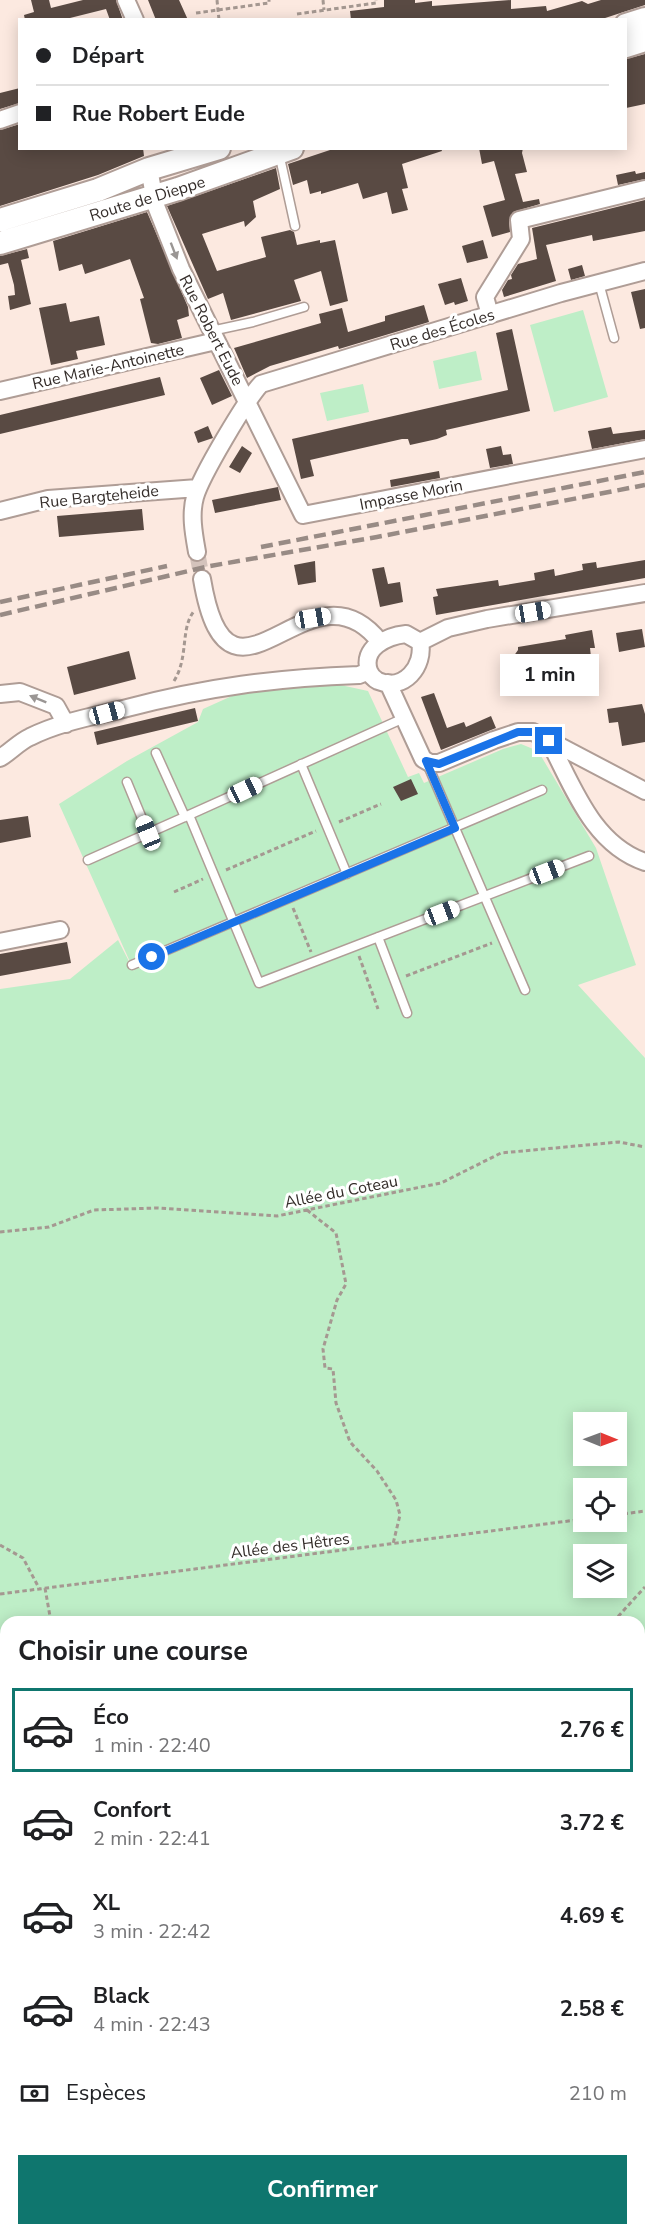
<!DOCTYPE html>
<html lang="fr">
<meta charset="utf-8">
<style>
:root{--surface:#fff;--page:#f2f2f2;--text:#202124;--muted:#757577;--line:#e0e0e0;--accent:#0f766e}
body{margin:0;font-family:"Nunito Sans",sans-serif;background:var(--page);color:var(--text);height:100vh;display:flex;flex-direction:column;font-size:22px;white-space:nowrap}
*{box-sizing:border-box;margin:0}
p{font-size:20px;color:var(--muted)}
.icon{flex:none;width:33px;height:33px;fill:none;stroke:currentColor;stroke-width:2;stroke-linecap:round;stroke-linejoin:round}
.map{position:relative;flex:1;overflow:hidden}
.sheet{position:absolute;left:0px;top:1616px;width:645px;height:620px;display:flex;flex-direction:column;background:var(--surface);border-radius:18px 18px 0 0;box-shadow:0 3px 15px #0003}
.sheet>*{flex:none}
.top-card{position:absolute;left:18px;top:18px;width:609px;height:132px;border-radius:0px;box-shadow:0 3px 15px #0003;display:grid;align-content:center;height:132px;padding:0 18px;background:var(--surface)}
.needle{width:39px;rotate:91deg}
.tools{position:absolute;left:573px;top:1412px;display:grid;gap:12px}
.tools a{display:grid;place-items:center;width:54px;height:54px;border-radius:0px;background:var(--surface);box-shadow:0 3px 15px #0003;font-size:30px}
.end{position:absolute;width:27px;height:27px;margin:-14px;border:8px solid #1a73e8;background:#fff;box-shadow:0 0 0 3px #fff}
.from{border-radius:50%}
.bubble{position:absolute;height:42px;border-radius:0px;background:var(--surface);box-shadow:0 3px 15px #0003;font-size:20px;font-weight:700;line-height:42px;text-align:center}
.car{position:absolute;width:18px;height:36px;margin:-18px -9px;border-radius:8px;box-shadow:0 0 4px 2px #0007;background:linear-gradient(#fff 24%,#345 0 40%,#fff 0 76%,#345 0 86%,#fff 0)}
.top-card b{display:flex;align-items:center;gap:21px;height:57px;font-size:22px}
.top-card b+b{border-top:2px solid var(--line)}
.top-card i{width:15px;height:15px;background:var(--text)}
ul{padding:0;list-style:none}
li{display:flex;align-items:center;gap:18px;height:84px;margin:0 12px 9px;padding:0 6px;border:3px solid transparent;border-radius:0px}
li div{flex:1}
li b{display:block;font-size:22px}
li em{font-style:normal;font-weight:700}
li.selected{border-color:var(--accent)}
li>.icon{width:54px;height:54px;stroke-width:1.5}
h2{padding:0 18px;font-size:27px;line-height:72px}
.pay{display:flex;align-items:center;gap:15px;height:66px;padding:0 18px;font-size:22px}
.pay p{margin-inline-start:auto}
.button{display:flex;gap:12px;margin-top:auto;padding:12px 18px}
.button a{flex:1;height:69px;border-radius:0px;background:var(--accent);color:#fff;font-size:24px;font-weight:700;line-height:69px;text-align:center}
.map>svg:first-child{display:block}
.green{fill:#beeec7;fill-rule:evenodd}
.building{fill:#594a43}
.lines{fill:none;stroke-linecap:round;stroke-linejoin:round}
.street-tunnel{stroke:#d4c3bc;stroke-width:16;stroke-dasharray:16 8;stroke-linecap:butt}
.lane-casing{stroke:#af9d96;stroke-width:11}
.street-casing{stroke:#af9d96;stroke-width:20}
.secondary-casing{stroke:#af9d96;stroke-width:26}
.path{stroke:#a59891;stroke-width:3;stroke-dasharray:4.5 3;stroke-linecap:butt}
.lane{stroke:#fff;stroke-width:8}
.street{stroke:#fff;stroke-width:16}
.secondary{stroke:#fff;stroke-width:22}
.rail{stroke:#988b85;stroke-width:4.5;stroke-dasharray:12 6;stroke-linecap:butt}
.oneway{fill:#9a9694}
.route{stroke:#1a73e8;stroke-width:8}
.labels{text-anchor:middle;stroke-width:6;stroke-linejoin:round;paint-order:stroke}
.street-label{font-size:16px;fill:#342d2a;stroke:#fff}
</style>
<div class="map">
<svg width="645" height="2234" viewBox="0 0 645 2234">
<rect width="100%" height="100%" fill="#fce9e0"/>
<path class="green" d="M 583,310 L 608,397 L 554,412 L 530,325 Z
M 476,351 L 482,380 L 439,389 L 433,361 Z
M 363,384 L 369,412 L 327,421 L 320,393 Z
M 336,684 L 368,691 L 408,777 L 419,773 L 424,783 L 503,749 L 521,744 L 538,751 L 596,848 L 636,965 L 578,985 L 645,1058 L 645,1929 L 639,1934 L 639,1622 L 6,1622 L 6,1988 L 0,1982 L 0,989 L 70,979 L 118,940 L 135,973 L 59,804 L 127,761 L 198,722 L 203,709 L 243,691 ZM 584,1422 L 616,1422 L 616,1455 L 584,1455 ZM 584,1488 L 616,1488 L 616,1521 L 584,1521 ZM 584,1554 L 616,1554 L 616,1587 L 584,1587 Z
M 645,1957 L 645,2234 L 194,2234 L 202,2229 L 639,2229 L 639,1962 Z"/>
<path class="building" d="M 31,0 L 49,0 L 51,8 L 83,0 L 116,0 L 123,20 L 110,20 L 106,9 L 62,20 L 25,20 L 24,15 L 34,12 Z
M 148,0 L 179,0 L 188,20 L 156,20 Z
M 384,0 L 415,0 L 415,3 L 432,1 L 432,6 L 511,0 L 511,9 L 546,6 L 547,11 L 582,1 L 588,4 L 601,0 L 645,0 L 645,5 L 599,20 L 351,20 L 350,11 L 384,7 Z
M 645,54 L 645,104 L 626,108 L 626,59 Z
M 20,88 L 20,103 L 0,109 L 0,93 Z
M 20,124 L 20,148 L 143,148 L 144,156 L 98,175 L 0,206 L 0,130 Z
M 336,148 L 441,148 L 442,151 L 402,164 L 408,188 L 402,189 L 408,210 L 392,214 L 387,192 L 363,199 L 358,183 L 321,194 L 321,191 L 310,194 L 307,180 L 293,185 L 288,164 Z
M 479,148 L 523,148 L 522,153 L 527,172 L 515,174 L 523,202 L 539,199 L 540,204 L 513,212 L 509,221 L 510,232 L 492,237 L 483,206 L 505,200 L 494,161 L 482,164 Z
M 276,168 L 280,189 L 253,201 L 256,217 L 245,227 L 244,221 L 202,234 L 217,271 L 266,257 L 261,237 L 290,230 L 294,232 L 297,245 L 320,240 L 320,243 L 335,240 L 348,301 L 330,306 L 321,271 L 294,280 L 301,301 L 231,320 L 223,293 L 208,299 L 167,206 Z
M 635,171 L 636,174 L 645,172 L 645,179 L 618,185 L 616,175 Z
M 645,200 L 645,231 L 593,241 L 592,235 L 546,245 L 556,281 L 504,297 L 502,290 L 508,280 L 512,279 L 511,275 L 518,264 L 537,259 L 532,228 Z
M 147,212 L 188,307 L 189,316 L 177,320 L 182,338 L 158,344 L 151,343 L 140,299 L 144,298 L 130,259 L 85,274 L 82,264 L 59,271 L 53,241 Z
M 483,240 L 488,258 L 467,263 L 462,246 Z
M 27,249 L 29,258 L 21,260 L 31,304 L 10,310 L 8,296 L 15,295 L 14,285 L 8,263 L 0,265 L 0,256 Z
M 582,265 L 585,276 L 571,280 L 568,269 Z
M 461,278 L 468,301 L 455,305 L 454,302 L 445,305 L 438,284 Z
M 645,289 L 645,328 L 640,329 L 631,292 Z
M 66,303 L 70,322 L 99,316 L 105,345 L 76,351 L 78,359 L 51,365 L 39,308 Z
M 424,305 L 429,322 L 339,349 L 338,346 L 270,366 L 247,378 L 234,348 L 321,323 L 319,314 L 342,308 L 348,332 L 385,321 L 385,316 Z
M 512,329 L 530,411 L 446,430 L 447,435 L 437,439 L 410,445 L 408,439 L 402,439 L 310,460 L 314,476 L 301,479 L 292,439 L 508,390 L 496,333 Z
M 219,370 L 232,396 L 212,405 L 200,378 Z
M 160,377 L 165,395 L 0,434 L 0,415 Z
M 208,426 L 213,438 L 198,443 L 194,432 Z
M 611,427 L 613,434 L 645,430 L 645,439 L 592,449 L 588,431 Z
M 242,446 L 252,453 L 240,473 L 229,467 Z
M 501,446 L 503,455 L 511,454 L 513,464 L 490,468 L 486,449 Z
M 439,471 L 440,478 L 391,487 L 390,480 Z
M 278,487 L 281,500 L 215,513 L 212,500 Z
M 142,509 L 144,530 L 59,537 L 57,516 Z
M 645,560 L 645,578 L 436,615 L 433,597 L 438,596 L 436,589 L 498,580 L 499,586 L 535,580 L 534,573 L 554,569 L 555,576 L 583,570 L 582,564 L 596,562 L 597,568 Z
M 315,561 L 316,582 L 298,585 L 294,565 Z
M 384,567 L 388,584 L 400,582 L 403,602 L 380,607 L 372,569 Z
M 642,629 L 645,647 L 619,652 L 616,633 Z
M 592,630 L 595,648 L 590,648 L 591,657 L 571,660 L 570,656 L 506,667 L 518,650 L 518,647 L 566,639 L 565,635 Z
M 129,651 L 136,679 L 74,695 L 67,667 Z
M 434,693 L 447,728 L 464,722 L 466,727 L 491,716 L 496,728 L 441,750 L 421,697 Z
M 642,704 L 645,714 L 645,742 L 622,746 L 618,722 L 609,723 L 607,709 Z
M 195,708 L 198,721 L 97,745 L 94,732 Z
M 411,779 L 418,794 L 401,801 L 393,787 Z
M 28,816 L 31,837 L 0,843 L 0,820 Z
M 67,942 L 71,963 L 0,976 L 0,954 Z"/>
<g class="lines">
<path class="street-tunnel" d="M 197,552 L 202,579"/>
<g class="lane-casing">
<path id="lane" d="M 279,153 L 295,226
M 599,283 L 614,338
M 211,331 L 253,322 L 304,307
M 404,718 L 189,815 L 259,983 L 589,856
M 156,753 L 185,817
M 426,761 L 525,990
M 301,764 L 347,874
M 127,782 L 148,833
M 88,860 L 189,815
M 378,937 L 407,1013
M 132,965 L 542,790"/>
</g>
<g class="street-casing">
<path id="street" d="M 126,0 L 135,20
M 0,120 L 20,113
M 149,169 L 156,206 L 181,269 L 303,515 L 645,449
M 490,315 L 485,297 L 521,239 L 519,220 L 645,189
M 0,391 L 216,341
M 0,511 L 48,499 L 198,488
M 197,552 C 194,535 190,515 195,497 C 201,476 246,400 261,384 L 561,293 L 645,271
M 202,579 C 229,740 309,551 380,642
M 406,634 L 420,642 C 425,666 404,692 378,681 C 374,679 371,676 369,671 C 361,648 387,636 406,634 Z
M 420,642 L 448,628 L 487,619 L 645,593
M 388,683 L 423,759 L 430,763 L 439,763 L 494,740 L 518,732 L 533,732 L 645,791
M 0,694 L 20,692 L 56,706 L 66,724
M 549,741 C 573,786 592,844 645,862
M 0,758 C 10,752 19,742 30,737 C 60,722 95,716 127,708 C 207,687 276,678 359,675 L 369,671
M 0,942 L 60,930
M 639,1948 L 645,1943
M 165,2234 L 174,2229"/>
</g>
<g class="secondary-casing">
<path id="secondary" d="M 626,25 L 645,19
M 626,46 L 645,40
M 0,220 L 98,190 L 149,169 L 219,148
M 0,243 L 178,189 L 292,148"/>
</g>
<path class="path" d="M 217,0 L 219,20
M 323,0 L 324,10
M 196,13 L 269,3 L 269,0
M 297,14 L 376,3 L 376,0
M 174,681 C 189,657 180,629 194,611
M 339,822 L 381,804
M 226,870 L 316,831
M 174,892 L 203,879
M 293,908 L 311,952
M 359,956 L 378,1009
M 406,976 L 492,943
M 307,1210 L 336,1233 L 346,1284 L 337,1300 L 323,1349 L 325,1368 L 333,1369 L 336,1403 L 350,1442 L 377,1471 L 396,1500 L 400,1515 L 393,1544
M 0,1232 L 49,1227 L 94,1210 L 158,1208 L 277,1216 L 441,1183 L 501,1153 L 619,1142 L 645,1147
M 616,1515 L 645,1511
M 0,1545 L 23,1558 L 39,1588
M 45,1588 L 51,1622
M 0,1594 L 584,1519
M 613,1622 L 645,1587
M 639,1832 L 645,1839
M 0,1903 L 6,1894
M 0,1954 L 6,1964
M 639,2190 L 645,2199
M 639,2202 L 645,2202
M 585,2234 L 593,2229"/>
<use href="#lane" class="lane"/>
<use href="#street" class="street"/>
<use href="#secondary" class="secondary"/>
<path class="rail" d="M 261,547 L 645,472
M 0,602 L 167,566
M 0,615 L 210,566 L 377,537 L 645,485"/>
</g>
<defs><path id="oneway-solid" d="M-6-.8H1V-3.2L6.5 0L1 3.2V.8H-6Z" transform="scale(1.5)"/></defs>
<g class="oneway">
<use href="#oneway-solid" transform="translate(174 251) rotate(69)"/>
<use href="#oneway-solid" transform="translate(38 699) rotate(-158)"/>
</g>
<g class="lines">
<path class="route" d="M 152,957 L 455,828 L 426,761 L 439,764 L 518,732 L 533,732 L 549,741"/>
</g>
<g class="labels">
<g class="street-label">
<text transform="translate(147 198) rotate(-17)" y="6">Route de Dieppe</text>
<text transform="translate(442 329) rotate(-17)" y="6">Rue des Écoles</text>
<text transform="translate(212 330) rotate(63)" y="6">Rue Robert Eude</text>
<text transform="translate(108 366) rotate(-13)" y="6">Rue Marie-Antoinette</text>
<text transform="translate(411 494) rotate(-11)" y="6">Impasse Morin</text>
<text transform="translate(99 496) rotate(-6)" y="6">Rue Bargteheide</text>
<text transform="translate(341 1191) rotate(-11)" y="6">Allée du Coteau</text>
<text transform="translate(290 1545) rotate(-7)" y="6">Allée des Hêtres</text>
</g>
</g>
</svg>
<div class="tools">
<a><svg class="needle" viewBox="-14 -14 28 28"><path d="M0-13l5 13h-10z" fill="#e53935"/><path d="M0 13l5-13h-10z" fill="#757577"/></svg></a>
<a><svg class="icon" aria-label="locate" viewBox="0 0 24 24"><circle cx="12" cy="12" r="6"/><path d="M12 2v4M12 18v4M2 12h4M18 12h4"/></svg></a>
<a><svg class="icon" aria-label="layers" viewBox="0 0 24 24"><path d="M12 4l9 5-9 5-9-5zM3 14l9 5 9-5"/></svg></a>
</div>
<i class="end from" style="left:152px;top:957px"></i>
<i class="end" style="left:549px;top:741px"></i>
<div class="bubble" style="left:500px;top:654px;width:99px">1 min</div>
<i class="car" style="left:533px;top:612px;rotate:81deg"></i>
<i class="car" style="left:313px;top:618px;rotate:81deg"></i>
<i class="car" style="left:107px;top:713px;rotate:75deg"></i>
<i class="car" style="left:245px;top:790px;rotate:65deg"></i>
<i class="car" style="left:148px;top:833px;rotate:338deg"></i>
<i class="car" style="left:547px;top:872px;rotate:69deg"></i>
<i class="car" style="left:442px;top:913px;rotate:69deg"></i>
<div class="top-card">
<b><i class="from"></i>Départ</b>
<b><i></i>Rue Robert Eude</b>
</div>
<section class="sheet">
<h2>Choisir une course</h2>
<ul>
<li class="selected"><svg class="icon" aria-label="car" viewBox="0 0 24 24"><path d="M5 17H2v-5l4-1 3-4h7l3 4 3 1v5h-3M9 17h6M6 11h13"/><circle cx="7" cy="17" r="2"/><circle cx="17" cy="17" r="2"/></svg><div><b>Éco</b><p>1 min · 22:40</p></div><em>2.76 €</em></li>
<li><svg class="icon" aria-label="car" viewBox="0 0 24 24"><path d="M5 17H2v-5l4-1 3-4h7l3 4 3 1v5h-3M9 17h6M6 11h13"/><circle cx="7" cy="17" r="2"/><circle cx="17" cy="17" r="2"/></svg><div><b>Confort</b><p>2 min · 22:41</p></div><em>3.72 €</em></li>
<li><svg class="icon" aria-label="car" viewBox="0 0 24 24"><path d="M5 17H2v-5l4-1 3-4h7l3 4 3 1v5h-3M9 17h6M6 11h13"/><circle cx="7" cy="17" r="2"/><circle cx="17" cy="17" r="2"/></svg><div><b>XL</b><p>3 min · 22:42</p></div><em>4.69 €</em></li>
<li><svg class="icon" aria-label="car" viewBox="0 0 24 24"><path d="M5 17H2v-5l4-1 3-4h7l3 4 3 1v5h-3M9 17h6M6 11h13"/><circle cx="7" cy="17" r="2"/><circle cx="17" cy="17" r="2"/></svg><div><b>Black</b><p>4 min · 22:43</p></div><em>2.58 €</em></li>
</ul>
<div class="pay"><svg class="icon" aria-label="cash" viewBox="0 0 24 24"><path d="M3 7h18v10H3z"/><circle cx="12" cy="12" r="2"/></svg>Espèces<p>210 m</p></div>
<div class="button"><a>Confirmer</a></div>
</section>
</div>
